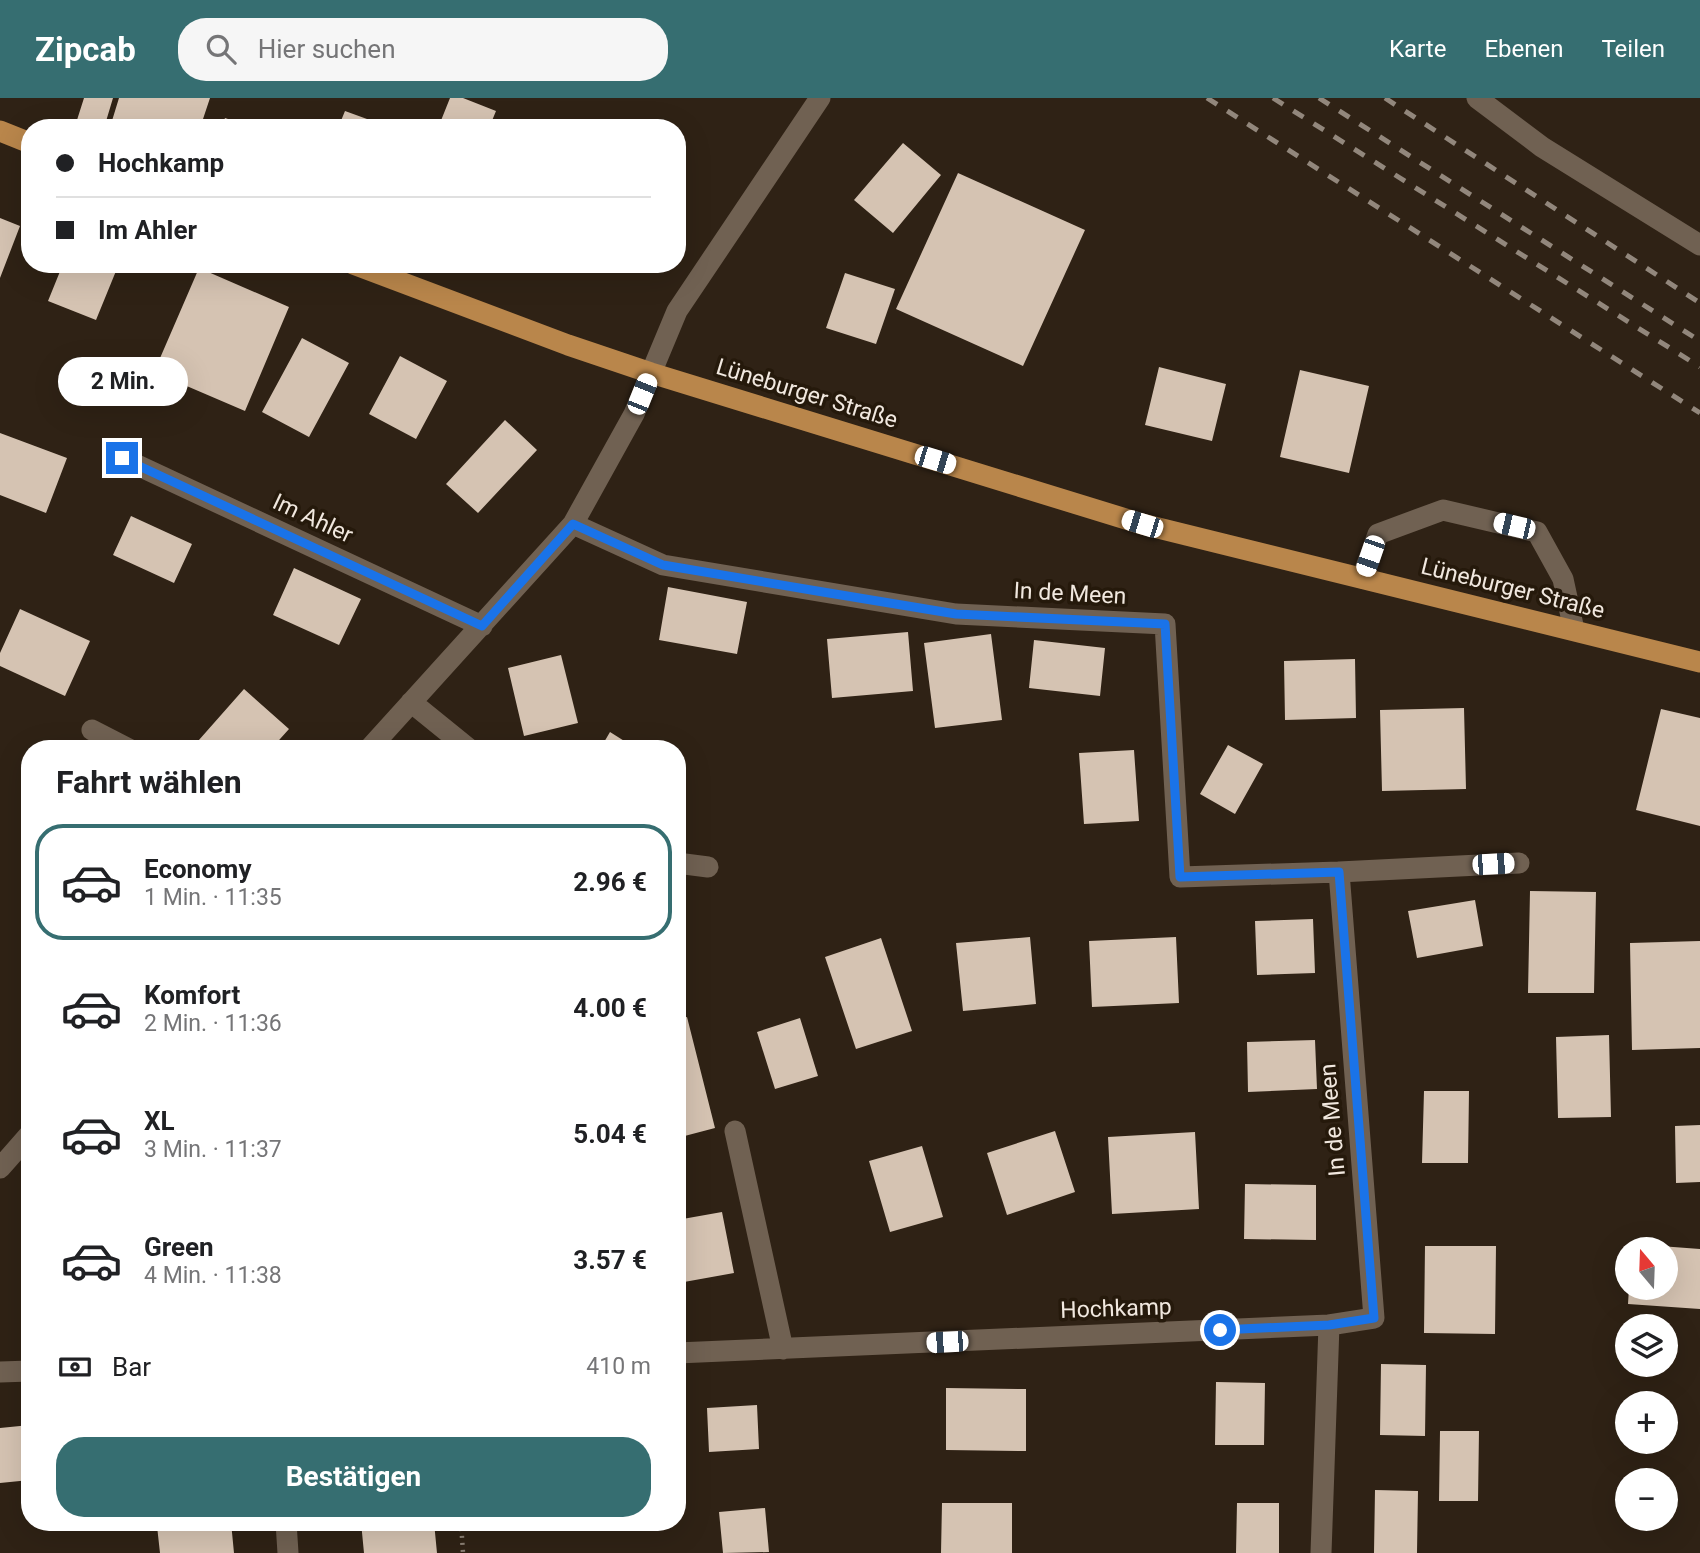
<!DOCTYPE html>
<html lang="de">
<meta charset="utf-8">
<style>
:root{--surface:#fff;--page:#f6f6f6;--text:#202124;--muted:#757577;--line:#e0e0e0;--accent:#366e71}
body{margin:0;font-family:Roboto,sans-serif;background:var(--page);color:var(--text);height:100vh;display:flex;flex-direction:column;font-size:26px;white-space:nowrap}
*{box-sizing:border-box;margin:0}
p{font-size:23px;color:var(--muted)}
.icon{flex:none;width:38px;height:38px;fill:none;stroke:currentColor;stroke-width:2;stroke-linecap:round;stroke-linejoin:round}
.map{position:relative;flex:1;overflow:hidden}
.drawer{position:absolute;left:21px;top:642px;width:665px;height:791px;display:flex;flex-direction:column;background:var(--surface);border-radius:28px;box-shadow:0 7px 28px #0002}
.drawer>*{flex:none}
.top-card{position:absolute;left:21px;top:21px;width:665px;height:154px;border-radius:28px;box-shadow:0 7px 28px #0002;display:grid;align-content:center;height:154px;padding:0 35px;background:var(--surface)}
.needle{width:46px;rotate:341deg}
.fabs{position:absolute;left:1615px;top:1139px;display:grid;gap:14px}
.fabs a{display:grid;place-items:center;width:63px;height:63px;border-radius:50%;background:var(--surface);box-shadow:0 7px 28px #0002;font-size:35px}
.end{position:absolute;width:32px;height:32px;margin:-16px;border:9px solid #1a73e8;background:#fff;box-shadow:0 0 0 4px #fff}
.from{border-radius:50%}
.bubble{position:absolute;height:49px;border-radius:24px;background:var(--surface);box-shadow:0 7px 28px #0002;font-size:23px;font-weight:700;line-height:49px;text-align:center}
.car{position:absolute;width:21px;height:42px;margin:-21px -10px;border-radius:9px;box-shadow:0 0 5px 2px #0007;background:linear-gradient(#fff 24%,#345 0 40%,#fff 0 76%,#345 0 86%,#fff 0)}
.top-card b{display:flex;align-items:center;gap:24px;height:66px;font-size:26px}
.top-card b+b{border-top:2px solid var(--line)}
.top-card i{width:18px;height:18px;background:var(--text)}
ul{padding:0;list-style:none}
li{display:flex;align-items:center;gap:21px;height:116px;margin:0 14px 10px;padding:0 21px;border:4px solid transparent;border-radius:28px}
li div{flex:1}
li b{display:block;font-size:26px}
li em{font-style:normal;font-weight:700}
li.selected{border-color:var(--accent)}
li>.icon{width:63px;height:63px;stroke-width:1.5}
h2{padding:0 35px;font-size:32px;line-height:84px}
.pay{display:flex;align-items:center;gap:18px;height:77px;padding:0 35px;font-size:26px}
.pay p{margin-inline-start:auto}
.primary-button{display:flex;gap:14px;margin-top:auto;padding:14px 35px}
.primary-button a{flex:1;height:80px;border-radius:28px;background:var(--accent);color:#fff;font-size:28px;font-weight:700;line-height:80px;text-align:center}
header{display:flex;align-items:center;gap:42px;box-sizing:border-box;height:98px;padding:0 35px;background:var(--accent);color:#fff}
header strong{font-size:33px}
nav{display:flex;gap:38px;margin-inline-start:auto;font-size:24px}
.search{width:490px;height:63px;background:var(--page);display:flex;align-items:center;gap:18px;box-sizing:border-box;padding:0 24px;border-radius:28px;color:var(--muted);font-size:26px}
.map>svg:first-child{display:block}
.building{fill:#d5c3b2}
.lines{fill:none;stroke-linecap:round;stroke-linejoin:round}
.path{stroke:#8c8176;stroke-width:4.5;stroke-dasharray:2 5;stroke-linecap:butt}
.minor{stroke:#706152;stroke-width:21}
.major{stroke:#b9864b;stroke-width:21}
.rail{stroke:#92877c;stroke-width:5;stroke-dasharray:12 12;stroke-linecap:butt}
.route{stroke:#1a73e8;stroke-width:9}
.labels{text-anchor:middle;stroke-width:7;stroke-linejoin:round;paint-order:stroke}
.street-label{font-size:23px;fill:#f1e8df;stroke:#25190b}
</style>
<header>
<strong>Zipcab</strong>
<div class="search"><svg class="icon" aria-label="search" viewBox="0 0 24 24"><circle cx="10" cy="10" r="6"/><path d="M15 15l6 6"/></svg>Hier suchen</div>
<nav><a>Karte</a><a>Ebenen</a><a>Teilen</a></nav>
</header>
<div class="map">
<svg width="1700" height="1455" viewBox="0 0 1700 1455">
<rect width="100%" height="100%" fill="#2f2215"/>
<path class="building" d="M 84,0 L 113,0 L 104,30 L 77,22 Z
M 119,0 L 210,0 L 200,30 L 124,30 L 111,26 Z
M 450,0 L 463,0 L 496,13 L 489,30 L 438,30 Z
M 345,13 L 389,29 L 389,30 L 338,30 Z
M 225,20 L 252,29 L 251,30 L 221,30 Z
M 903,45 L 941,77 L 893,135 L 854,102 Z
M 958,75 L 1085,132 L 1023,268 L 896,211 Z
M 0,120 L 20,128 L 0,180 Z
M 63,166 L 100,166 L 116,173 L 96,222 L 48,203 Z
M 199,170 L 289,209 L 245,313 L 154,274 Z
M 845,175 L 895,191 L 876,246 L 826,230 Z
M 302,240 L 349,265 L 309,339 L 262,314 Z
M 400,258 L 447,283 L 416,341 L 369,316 Z
M 1159,269 L 1226,286 L 1212,343 L 1145,327 Z
M 1300,272 L 1369,288 L 1349,375 L 1280,359 Z
M 505,322 L 537,352 L 478,415 L 446,386 Z
M 0,335 L 67,360 L 46,415 L 0,397 Z
M 131,418 L 192,446 L 174,485 L 113,457 Z
M 294,470 L 361,501 L 339,547 L 273,517 Z
M 668,489 L 747,504 L 737,556 L 659,542 Z
M 20,511 L 90,543 L 65,598 L 0,568 L 0,555 Z
M 908,534 L 913,593 L 832,600 L 827,541 Z
M 991,536 L 1002,622 L 935,630 L 924,545 Z
M 1034,542 L 1105,550 L 1100,598 L 1029,590 Z
M 561,557 L 578,625 L 524,638 L 508,570 Z
M 1355,561 L 1356,620 L 1285,622 L 1284,563 Z
M 244,591 L 289,631 L 271,651 L 191,651 Z
M 1464,610 L 1466,691 L 1382,693 L 1380,612 Z
M 1661,611 L 1700,620 L 1700,728 L 1636,712 Z
M 610,634 L 637,651 L 600,651 Z
M 1228,647 L 1263,666 L 1235,716 L 1200,696 Z
M 1134,652 L 1139,723 L 1084,726 L 1079,655 Z
M 1530,793 L 1596,794 L 1594,895 L 1528,895 Z
M 1475,802 L 1483,848 L 1417,860 L 1408,813 Z
M 1313,821 L 1315,875 L 1257,877 L 1255,823 Z
M 1030,839 L 1036,906 L 963,913 L 956,845 Z
M 1176,839 L 1179,905 L 1092,909 L 1089,843 Z
M 881,840 L 912,933 L 856,951 L 825,859 Z
M 1700,843 L 1700,950 L 1632,952 L 1630,845 Z
M 687,919 L 715,1030 L 677,1040 L 677,921 Z
M 800,920 L 818,978 L 775,991 L 757,934 Z
M 1609,937 L 1611,1019 L 1558,1020 L 1556,939 Z
M 1315,942 L 1317,991 L 1248,994 L 1247,944 Z
M 1424,993 L 1469,993 L 1468,1065 L 1422,1065 Z
M 1700,1027 L 1700,1084 L 1676,1085 L 1675,1028 Z
M 1055,1033 L 1075,1094 L 1007,1117 L 987,1055 Z
M 1195,1034 L 1199,1111 L 1112,1116 L 1108,1039 Z
M 922,1048 L 943,1119 L 890,1134 L 869,1063 Z
M 1245,1086 L 1316,1087 L 1316,1142 L 1244,1141 Z
M 722,1114 L 734,1175 L 684,1184 L 677,1146 L 677,1122 Z
M 1633,1146 L 1700,1151 L 1700,1211 L 1628,1206 L 1629,1190 L 1666,1190 L 1666,1152 L 1632,1152 Z
M 1425,1148 L 1496,1148 L 1495,1236 L 1424,1235 Z
M 1381,1266 L 1426,1267 L 1425,1338 L 1380,1337 Z
M 1216,1284 L 1265,1285 L 1264,1347 L 1215,1347 Z
M 946,1290 L 1026,1291 L 1026,1353 L 946,1352 Z
M 757,1307 L 759,1351 L 709,1354 L 707,1310 Z
M 30,1327 L 30,1382 L 0,1385 L 0,1330 Z
M 1440,1333 L 1479,1333 L 1478,1403 L 1439,1403 Z
M 1375,1392 L 1418,1393 L 1417,1455 L 1374,1455 Z
M 942,1405 L 1012,1405 L 1012,1455 L 941,1455 Z
M 1237,1405 L 1279,1405 L 1279,1455 L 1236,1455 Z
M 765,1410 L 769,1454 L 723,1455 L 719,1414 Z
M 184,1424 L 231,1424 L 234,1455 L 160,1455 L 157,1428 Z
M 361,1424 L 434,1424 L 437,1455 L 364,1455 Z"/>
<g class="lines">
<path class="path" d="M 461,1424 L 463,1455"/>
<path class="minor" d="M 1477,0 L 1542,49 L 1700,147
M 122,360 L 482,528
M 573,426 L 663,467 L 956,516 L 1165,526 L 1180,779 L 1339,774 L 1519,765
M 1362,480 L 1378,436 L 1443,412 L 1537,434 L 1563,481 L 1574,532
M 411,604 L 469,651
M 92,632 L 129,651
M 369,651 L 573,426 L 634,316 L 677,213 L 820,0
M 677,765 L 708,769
M 735,1033 L 783,1251
M 0,1070 L 30,1036
M 1329,1227 L 1374,1220 L 1339,774
M 677,1255 L 1329,1227 L 1321,1455
M 0,1274 L 30,1273
M 286,1424 L 288,1455"/>
<path class="major" d="M 0,33 L 30,45
M 353,166 L 568,247 L 651,275 L 1142,426 L 1700,564"/>
<path class="rail" d="M 1207,0 L 1700,315
M 1273,0 L 1700,269
M 1319,0 L 1700,243
M 1385,0 L 1700,205"/>
</g>
<g class="lines">
<path class="route" d="M 122,360 L 482,528 L 573,426 L 663,467 L 823,494 L 956,516 L 1165,526 L 1180,779 L 1339,774 L 1374,1220 L 1329,1227 L 1220,1232"/>
</g>
<g class="labels">
<g class="street-label">
<text transform="translate(807 295) rotate(17)" y="8">Lüneburger Straße</text>
<text transform="translate(313 420) rotate(25)" y="8">Im Ahler</text>
<text transform="translate(1513 490) rotate(14)" y="8">Lüneburger Straße</text>
<text transform="translate(1070 495) rotate(3)" y="8">In de Meen</text>
<text transform="translate(1332 1022) rotate(-95)" y="8">In de Meen</text>
<text transform="translate(1116 1210) rotate(-2)" y="8">Hochkamp</text>
</g>
</g>
</svg>
<div class="fabs">
<a><svg class="needle" viewBox="-14 -14 28 28"><path d="M0-13l5 13h-10z" fill="#e53935"/><path d="M0 13l5-13h-10z" fill="#757577"/></svg></a>
<a><svg class="icon" aria-label="layers" viewBox="0 0 24 24"><path d="M12 4l9 5-9 5-9-5zM3 14l9 5 9-5"/></svg></a>
<a>+</a>
<a>−</a>
</div>
<i class="end from" style="left:1220px;top:1232px"></i>
<i class="end" style="left:122px;top:360px"></i>
<div class="bubble" style="left:58px;top:259px;width:130px">2 Min.</div>
<i class="car" style="left:642px;top:296px;rotate:22deg"></i>
<i class="car" style="left:935px;top:362px;rotate:107deg"></i>
<i class="car" style="left:1142px;top:426px;rotate:287deg"></i>
<i class="car" style="left:1514px;top:428px;rotate:283deg"></i>
<i class="car" style="left:1370px;top:458px;rotate:199deg"></i>
<i class="car" style="left:1493px;top:766px;rotate:87deg"></i>
<i class="car" style="left:947px;top:1244px;rotate:267deg"></i>
<div class="top-card">
<b><i class="from"></i>Hochkamp</b>
<b><i></i>Im Ahler</b>
</div>
<section class="drawer">
<h2>Fahrt wählen</h2>
<ul>
<li class="selected"><svg class="icon" aria-label="car" viewBox="0 0 24 24"><path d="M5 17H2v-5l4-1 3-4h7l3 4 3 1v5h-3M9 17h6M6 11h13"/><circle cx="7" cy="17" r="2"/><circle cx="17" cy="17" r="2"/></svg><div><b>Economy</b><p>1 Min. · 11:35</p></div><em>2.96 €</em></li>
<li><svg class="icon" aria-label="car" viewBox="0 0 24 24"><path d="M5 17H2v-5l4-1 3-4h7l3 4 3 1v5h-3M9 17h6M6 11h13"/><circle cx="7" cy="17" r="2"/><circle cx="17" cy="17" r="2"/></svg><div><b>Komfort</b><p>2 Min. · 11:36</p></div><em>4.00 €</em></li>
<li><svg class="icon" aria-label="car" viewBox="0 0 24 24"><path d="M5 17H2v-5l4-1 3-4h7l3 4 3 1v5h-3M9 17h6M6 11h13"/><circle cx="7" cy="17" r="2"/><circle cx="17" cy="17" r="2"/></svg><div><b>XL</b><p>3 Min. · 11:37</p></div><em>5.04 €</em></li>
<li><svg class="icon" aria-label="car" viewBox="0 0 24 24"><path d="M5 17H2v-5l4-1 3-4h7l3 4 3 1v5h-3M9 17h6M6 11h13"/><circle cx="7" cy="17" r="2"/><circle cx="17" cy="17" r="2"/></svg><div><b>Green</b><p>4 Min. · 11:38</p></div><em>3.57 €</em></li>
</ul>
<div class="pay"><svg class="icon" aria-label="cash" viewBox="0 0 24 24"><path d="M3 7h18v10H3z"/><circle cx="12" cy="12" r="2"/></svg>Bar<p>410 m</p></div>
<div class="primary-button"><a>Bestätigen</a></div>
</section>
</div>
